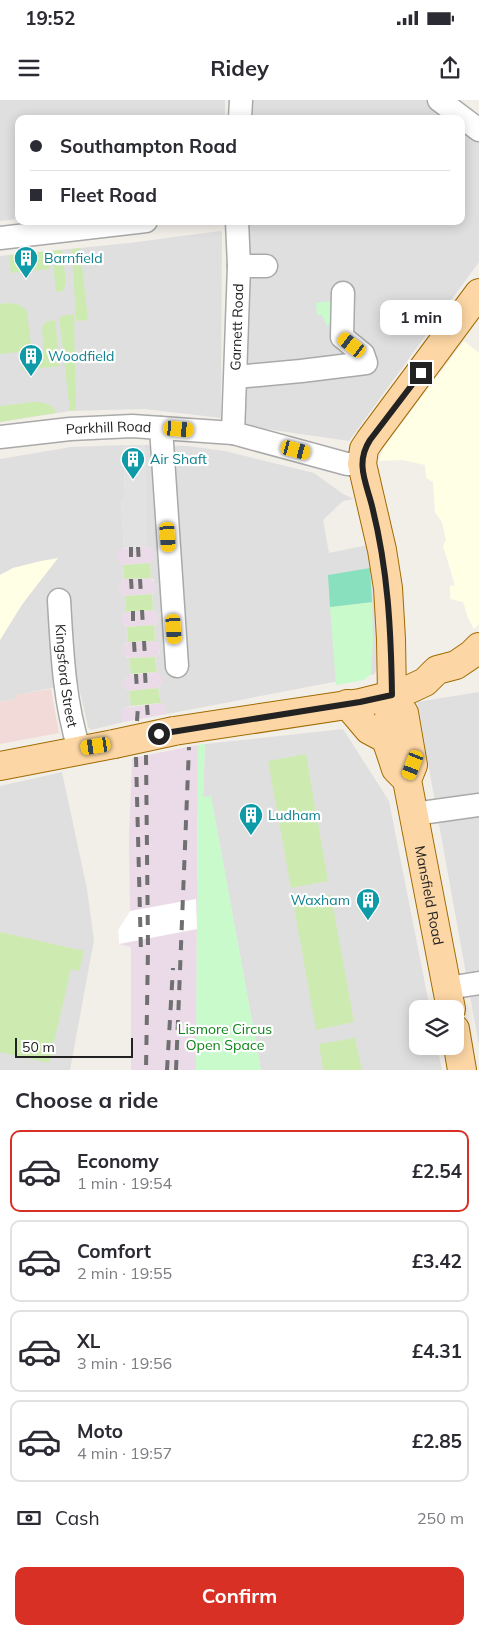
<!DOCTYPE html>
<meta charset="utf-8">
<style>
:root{--surface:#fff;--page:#f7f7f7;--text:#2b2b33;--muted:#7c7c81;--line:#e1e1e2;--accent:#d93025}
body{margin:0;font-family:Mulish,sans-serif;background:var(--page);color:var(--text);height:100vh;display:flex;flex-direction:column;font-size:19px;white-space:nowrap}
*{box-sizing:border-box;margin:0}
p{font-size:16px;color:var(--muted)}
.icon{flex:none;width:28px;height:28px;fill:none;stroke:currentColor;stroke-width:2;stroke-linecap:round;stroke-linejoin:round}
.map{position:relative;height:970px;overflow:hidden}
.panel{display:flex;flex-direction:column;background:var(--surface);flex:1}
.panel>*{flex:none}
.top-card{position:absolute;left:15px;top:15px;width:450px;height:110px;border-radius:10px;box-shadow:0 2px 12px #0003;display:grid;align-content:center;height:110px;padding:0 15px;background:var(--surface)}
.tools{position:absolute;left:409px;top:900px;display:grid;gap:10px}
.tools a{display:grid;place-items:center;width:55px;height:55px;border-radius:10px;background:var(--surface);box-shadow:0 2px 12px #0003;font-size:25px}
.scale{position:absolute;left:15px;bottom:12px;width:118px;box-sizing:border-box;padding-left:5px;border:2px solid #222;border-top:0;font-size:14px;line-height:18px;white-space:nowrap;color:#222;-webkit-text-stroke:4px #fff;paint-order:stroke}
.end{position:absolute;width:22px;height:22px;margin:-11px;border:6px solid #222;background:#fff;box-shadow:0 0 0 2px #fff}
.from{border-radius:50%}
.bubble{position:absolute;height:35px;border-radius:10px;background:var(--surface);box-shadow:0 2px 12px #0003;font-size:16px;font-weight:700;line-height:35px;text-align:center}
.car{position:absolute;width:15px;height:30px;margin:-15px -8px;border-radius:6px;box-shadow:0 0 4px 1px #0007;background:linear-gradient(#f5c518 24%,#345 0 40%,#f5c518 0 76%,#345 0 86%,#f5c518 0)}
.top-card b{display:flex;align-items:center;gap:18px;height:48px;font-size:19px}
.top-card b+b{border-top:1px solid var(--line)}
.top-card i{width:12px;height:12px;background:var(--text)}
ul{padding:0;list-style:none}
li{display:flex;align-items:center;gap:15px;height:82px;margin:0 10px 8px;padding:0 5px;border:2px solid var(--line);border-radius:10px}
li div{flex:1}
li b{display:block;font-size:19px}
li em{font-style:normal;font-weight:700}
li.active{border-color:var(--accent)}
li>.icon{width:45px;height:45px;stroke-width:1.5}
h2{padding:0 15px;font-size:22px;line-height:60px}
.pay{display:flex;align-items:center;gap:12px;height:55px;padding:0 15px;font-size:19px}
.pay p{margin-inline-start:auto}
.button{display:flex;gap:10px;margin-top:auto;padding:10px 15px}
.button a{flex:1;height:58px;border-radius:10px;background:var(--accent);color:#fff;font-size:20px;font-weight:700;line-height:58px;text-align:center}
.status{display:flex;justify-content:space-between;align-items:center;height:35px;padding:0 25px;background:var(--surface);direction:ltr}
.status svg{height:14px;fill:currentColor}
header{display:flex;justify-content:space-between;align-items:center;height:65px;padding:0 15px;background:var(--surface);font-size:22px;font-weight:700}
.map>svg:first-child{display:block}
.residential{fill:#e0dfdf}
.commercial{fill:#f2dad9}
.industrial{fill:#ebdbe8}
.education{fill:#ffffe5}
.grass{fill:#cdebb0}
.park{fill:#c8facc}
.pitch{fill:#88e0be}
.parking{fill:#e2e2e2}
.pier{fill:#fff}
.lines{fill:none;stroke-linecap:round;stroke-linejoin:round}
.minor-casing{stroke:#a9a9a9;stroke-width:25}
.major-casing{stroke:#a06b00;stroke-width:30}
.minor{stroke:#fff;stroke-width:22}
.major{stroke:#fcd6a4;stroke-width:28}
.rail{stroke:#707070;stroke-width:4;stroke-dasharray:10 10;stroke-linecap:butt}
.major-bridge-casing{stroke:#a06b00;stroke-width:30;stroke-linecap:butt}
.major-bridge{stroke:#fcd6a4;stroke-width:28}
.route{stroke:#222;stroke-width:6}
.labels{text-anchor:middle;stroke-width:4.5;stroke-linejoin:round;paint-order:stroke}
.culture-label{font-size:14px;fill:#0d838f;stroke:#fff;text-anchor:start}
.street-label{font-size:14px;fill:#222;stroke:#fff}
.park-label{font-size:14px;fill:#0c8416;stroke:#fff}
</style>
<div class="status"><b>19:52</b><svg viewBox="0 0 49 12"><path d="M0 12V9h3v3zM5 12V6h3v6zM10 12V3h3v9zM15 12V0h3v12zM26 1h20v11H26zM47 4h2v5h-2z"/></svg></div>
<header><svg class="icon" aria-label="menu" viewBox="0 0 24 24"><path d="M4 6h16M4 12h16M4 18h16"/></svg>Ridey<svg class="icon" aria-label="share" viewBox="0 0 24 24"><path d="M12 15V3M7 8l5-5 5 5M5 13v7h14v-7"/></svg></header>
<div class="map">
<svg width="479" height="970" viewBox="0 0 479 970">
<rect width="100%" height="100%" fill="#f2efe9"/>
<path class="residential" d="M 0,0 L 225,0 L 225,19 L 19,19 L 19,119 L 0,121 Z
M 248,0 L 430,0 L 454,19 L 247,19 Z
M 461,24 L 479,36 L 479,162 L 349,341 L 239,325 L 244,121 L 461,121 Z
M 220,131 L 222,132 L 221,318 L 144,309 L 70,311 L 0,322 L 0,156 L 129,143 Z
M 123,345 L 125,394 L 121,403 L 124,448 L 121,449 L 120,462 L 123,465 L 124,479 L 121,482 L 121,493 L 125,496 L 126,512 L 121,517 L 125,526 L 127,527 L 128,542 L 125,544 L 126,557 L 129,558 L 131,574 L 125,578 L 125,587 L 129,591 L 131,606 L 124,608 L 123,621 L 124,622 L 91,630 L 88,627 L 78,583 L 16,595 L 16,599 L 0,602 L 0,540 L 26,499 L 41,461 L 13,468 L 0,475 L 0,359 L 71,347 Z
M 145,345 L 188,346 L 225,351 L 314,373 L 343,394 L 354,399 L 343,401 L 323,420 L 329,453 L 368,445 L 375,508 L 377,566 L 375,574 L 167,614 L 164,605 L 161,603 L 158,588 L 160,587 L 155,557 L 160,553 L 159,543 L 155,541 L 154,525 L 156,524 L 159,518 L 158,514 L 153,510 L 152,494 L 154,493 L 154,480 L 151,478 L 150,463 L 154,458 L 152,448 L 146,446 Z
M 479,592 L 479,946 L 417,602 Z
M 343,629 L 389,701 L 430,909 L 418,909 L 418,946 L 437,946 L 442,970 L 261,970 L 211,697 L 203,697 L 205,644 Z
M 62,672 L 87,789 L 94,840 L 70,970 L 0,970 L 0,686 Z"/>
<path class="commercial" d="M 51,589 L 59,633 L 0,644 L 0,602 L 16,599 L 15,595 Z"/>
<path class="industrial" d="M 146,446 L 152,448 L 155,453 L 154,458 L 150,463 L 123,465 L 118,460 L 117,453 L 121,449 Z
M 151,478 L 157,486 L 156,490 L 152,494 L 125,496 L 119,491 L 119,484 L 124,479 Z
M 153,510 L 158,514 L 159,518 L 156,524 L 154,525 L 127,527 L 121,521 L 121,517 L 126,512 Z
M 155,541 L 159,542 L 161,549 L 158,555 L 155,557 L 129,558 L 123,553 L 123,547 L 128,542 Z
M 157,572 L 161,575 L 163,580 L 162,584 L 158,588 L 129,591 L 125,587 L 124,581 L 128,575 Z
M 161,603 L 164,605 L 167,614 L 124,622 L 121,617 L 122,610 L 124,608 Z
M 198,645 L 196,970 L 131,970 L 131,847 L 119,844 L 118,830 L 130,811 L 129,740 L 132,658 Z"/>
<path class="education" d="M 464,241 L 479,253 L 479,524 L 474,529 L 468,518 L 463,502 L 450,499 L 450,486 L 455,485 L 443,446 L 446,440 L 442,422 L 435,412 L 433,382 L 426,378 L 425,365 L 402,360 L 379,361 L 384,347 Z
M 58,458 L 20,507 L 0,540 L 0,475 L 13,468 L 41,461 Z"/>
<path class="grass" d="M 80,148 L 88,220 L 76,221 L 72,149 Z
M 62,150 L 66,183 L 63,191 L 56,192 L 52,151 Z
M 48,151 L 50,169 L 11,173 L 9,155 Z
M 10,203 L 20,205 L 27,211 L 31,246 L 28,251 L 0,254 L 0,204 Z
M 74,214 L 76,310 L 70,311 L 59,217 Z
M 55,220 L 60,266 L 22,270 L 20,260 L 44,257 L 42,227 L 46,222 Z
M 33,302 C 43,302 50,303 56,311 L 55,313 L 0,322 L 0,306 Z
M 150,463 L 151,478 L 124,479 L 123,465 Z
M 152,494 L 153,510 L 126,512 L 125,496 Z
M 154,525 L 155,541 L 128,542 L 127,527 Z
M 155,557 L 157,572 L 131,574 L 129,558 Z
M 158,588 L 161,603 L 131,606 L 129,591 Z
M 306,654 L 328,781 L 291,788 L 268,661 Z
M 331,795 L 354,922 L 316,930 L 293,801 Z
M 0,832 L 84,851 L 79,871 L 71,869 L 49,963 L 0,952 Z
M 355,938 L 362,970 L 323,970 L 319,944 Z"/>
<path class="park" d="M 339,200 L 337,220 L 327,226 L 322,215 L 317,215 L 316,203 Z
M 372,502 L 373,539 L 371,574 L 364,580 L 336,585 L 330,507 Z
M 205,644 L 203,697 L 211,696 L 261,970 L 196,970 L 198,645 Z"/>
<path class="pitch" d="M 370,468 L 372,502 L 330,507 L 328,475 Z"/>
<path class="parking" d="M 123,345 L 145,345 L 146,446 L 124,448 L 121,403 L 125,393 Z"/>
<path class="pier" d="M 196,799 L 197,829 L 119,844 L 118,830 L 130,811 Z"/>
<g class="lines">
<g class="minor-casing">
<g id="minor">
<path d="M 439,0 L 479,30"/>
<path d="M 240,19 L 241,0"/>
<path d="M 0,138 L 146,121"/>
<path d="M 239,166 L 266,166"/>
<path d="M 236,277 L 301,271 L 366,263 L 363,254 L 342,237 L 343,193"/>
<path d="M 161,328 L 177,566"/>
<path id="s1" d="M 233,333 L 239,166 L 237,121"/>
<path id="s2" d="M 0,337 L 70,329 L 132,326 L 161,328 L 233,333 L 347,364 L 362,364"/>
<path id="s3" d="M 59,500 C 62,551 64,601 79,649"/>
<path d="M 414,714 L 479,705"/>
<path d="M 448,888 L 479,883"/>
</g>
</g>
<g class="major-casing">
<g id="major">
<path id="s4" d="M 392,595 L 404,613 L 413,665 L 407,680 L 451,909"/>
<path d="M 347,604 L 369,630 L 386,639"/>
<path d="M 174,631 L 360,603 L 392,595 L 410,589 L 425,582 L 437,570 L 456,565 L 472,554 L 479,547"/>
<path d="M 0,666 L 114,644"/>
<path d="M 407,680 L 396,669 L 386,639 L 392,595 L 391,539 L 388,488 L 382,450 L 362,364 L 364,349 L 370,340 L 479,193"/>
<path d="M 455,929 L 462,970"/>
</g>
</g>
<use href="#minor" class="minor"/>
<use href="#major" class="major"/>
<path class="rail" d="M 131,447 L 131,464
M 138,447 L 139,464
M 131,479 L 132,495
M 140,479 L 141,495
M 142,510 L 143,526
M 133,511 L 133,526
M 144,541 L 145,557
M 134,542 L 135,558
M 145,573 L 146,590
M 136,574 L 137,590
M 147,605 L 148,618
M 137,621 L 138,606
M 146,655 L 148,847 L 146,970
M 136,657 L 141,853
M 167,970 L 173,868
M 176,970 L 189,647"/>
<g class="major-bridge-casing">
<path id="major-bridge" d="M 114,644 L 174,631"/>
</g>
<use href="#major-bridge" class="major-bridge"/>
</g>
<g class="lines">
<path class="route" d="M 159,634 L 360,602 L 392,595 C 391,529 388,470 372,406 C 366,382 355,363 370,340 L 421,273"/>
</g>
<defs>
<g id="building-pin" transform="scale(1.25)"><path d="M0 17L-7.5 6A9.5 9.5 0 1 1 7.5 6Z" fill="#0f9aa8" stroke="#fff"/><path d="M-4-6H4V6H1V3H-1V6H-4ZM-2.5-4.3h1.7v1.8h-1.7ZM.8-4.3h1.7v1.8H.8ZM-2.5-1h1.7V.8h-1.7ZM.8-1h1.7V.8H.8Z" fill="#fff"/></g>
</defs>
<g fill-rule="evenodd">
<use href="#building-pin" x="26" y="158"/>
<use href="#building-pin" x="31" y="256"/>
<use href="#building-pin" x="133" y="359"/>
<use href="#building-pin" x="251" y="715"/>
<use href="#building-pin" x="368" y="800"/>
</g>
<g class="labels">
<g class="culture-label">
<text x="44" y="163">Barnfield</text>
<text x="48" y="261">Woodfield</text>
<text x="150" y="364">Air Shaft</text>
<text x="268" y="720">Ludham</text>
<text x="350" y="805" text-anchor="end">Waxham</text>
</g>
<g class="street-label">
<text dy="5" stroke="none"><textPath href="#s1" startOffset="106">Garnett Road</textPath></text>
<text dy="5" stroke="none"><textPath href="#s2" startOffset="109">Parkhill Road</textPath></text>
<text dy="5" stroke="none"><textPath href="#s3" startOffset="76">Kingsford Street</textPath></text>
<text dy="5" stroke="none"><textPath href="#s4" startOffset="208">Mansfield Road</textPath></text>
</g>
<g class="park-label">
<text x="225" y="934">Lismore Circus<tspan x="225" dy="16">Open Space</tspan></text>
</g>
</g>
</svg>
<div class="tools">
<a><svg class="icon" aria-label="layers" viewBox="0 0 24 24"><path d="M12 4l9 5-9 5-9-5zM3 14l9 5 9-5"/></svg></a>
</div>
<div class="scale">50 m</div>
<i class="end from" style="left:159px;top:634px"></i>
<i class="end" style="left:421px;top:273px"></i>
<div class="bubble" style="left:380px;top:200px;width:82px">1 min</div>
<i class="car" style="left:352px;top:245px;rotate:308deg"></i>
<i class="car" style="left:179px;top:329px;rotate:95deg"></i>
<i class="car" style="left:296px;top:350px;rotate:105deg"></i>
<i class="car" style="left:168px;top:437px;rotate:176deg"></i>
<i class="car" style="left:174px;top:529px;rotate:176deg"></i>
<i class="car" style="left:96px;top:646px;rotate:261deg"></i>
<i class="car" style="left:413px;top:665px;rotate:201deg"></i>
<div class="top-card">
<b><i class="from"></i>Southampton Road</b>
<b><i></i>Fleet Road</b>
</div>
</div>
<section class="panel">
<h2>Choose a ride</h2>
<ul>
<li class="active"><svg class="icon" aria-label="car" viewBox="0 0 24 24"><path d="M5 17H2v-5l4-1 3-4h7l3 4 3 1v5h-3M9 17h6M6 11h13"/><circle cx="7" cy="17" r="2"/><circle cx="17" cy="17" r="2"/></svg><div><b>Economy</b><p>1 min · 19:54</p></div><em>£2.54</em></li>
<li><svg class="icon" aria-label="car" viewBox="0 0 24 24"><path d="M5 17H2v-5l4-1 3-4h7l3 4 3 1v5h-3M9 17h6M6 11h13"/><circle cx="7" cy="17" r="2"/><circle cx="17" cy="17" r="2"/></svg><div><b>Comfort</b><p>2 min · 19:55</p></div><em>£3.42</em></li>
<li><svg class="icon" aria-label="car" viewBox="0 0 24 24"><path d="M5 17H2v-5l4-1 3-4h7l3 4 3 1v5h-3M9 17h6M6 11h13"/><circle cx="7" cy="17" r="2"/><circle cx="17" cy="17" r="2"/></svg><div><b>XL</b><p>3 min · 19:56</p></div><em>£4.31</em></li>
<li><svg class="icon" aria-label="car" viewBox="0 0 24 24"><path d="M5 17H2v-5l4-1 3-4h7l3 4 3 1v5h-3M9 17h6M6 11h13"/><circle cx="7" cy="17" r="2"/><circle cx="17" cy="17" r="2"/></svg><div><b>Moto</b><p>4 min · 19:57</p></div><em>£2.85</em></li>
</ul>
<div class="pay"><svg class="icon" aria-label="cash" viewBox="0 0 24 24"><path d="M3 7h18v10H3z"/><circle cx="12" cy="12" r="2"/></svg>Cash<p>250 m</p></div>
<div class="button"><a>Confirm</a></div>
</section>
